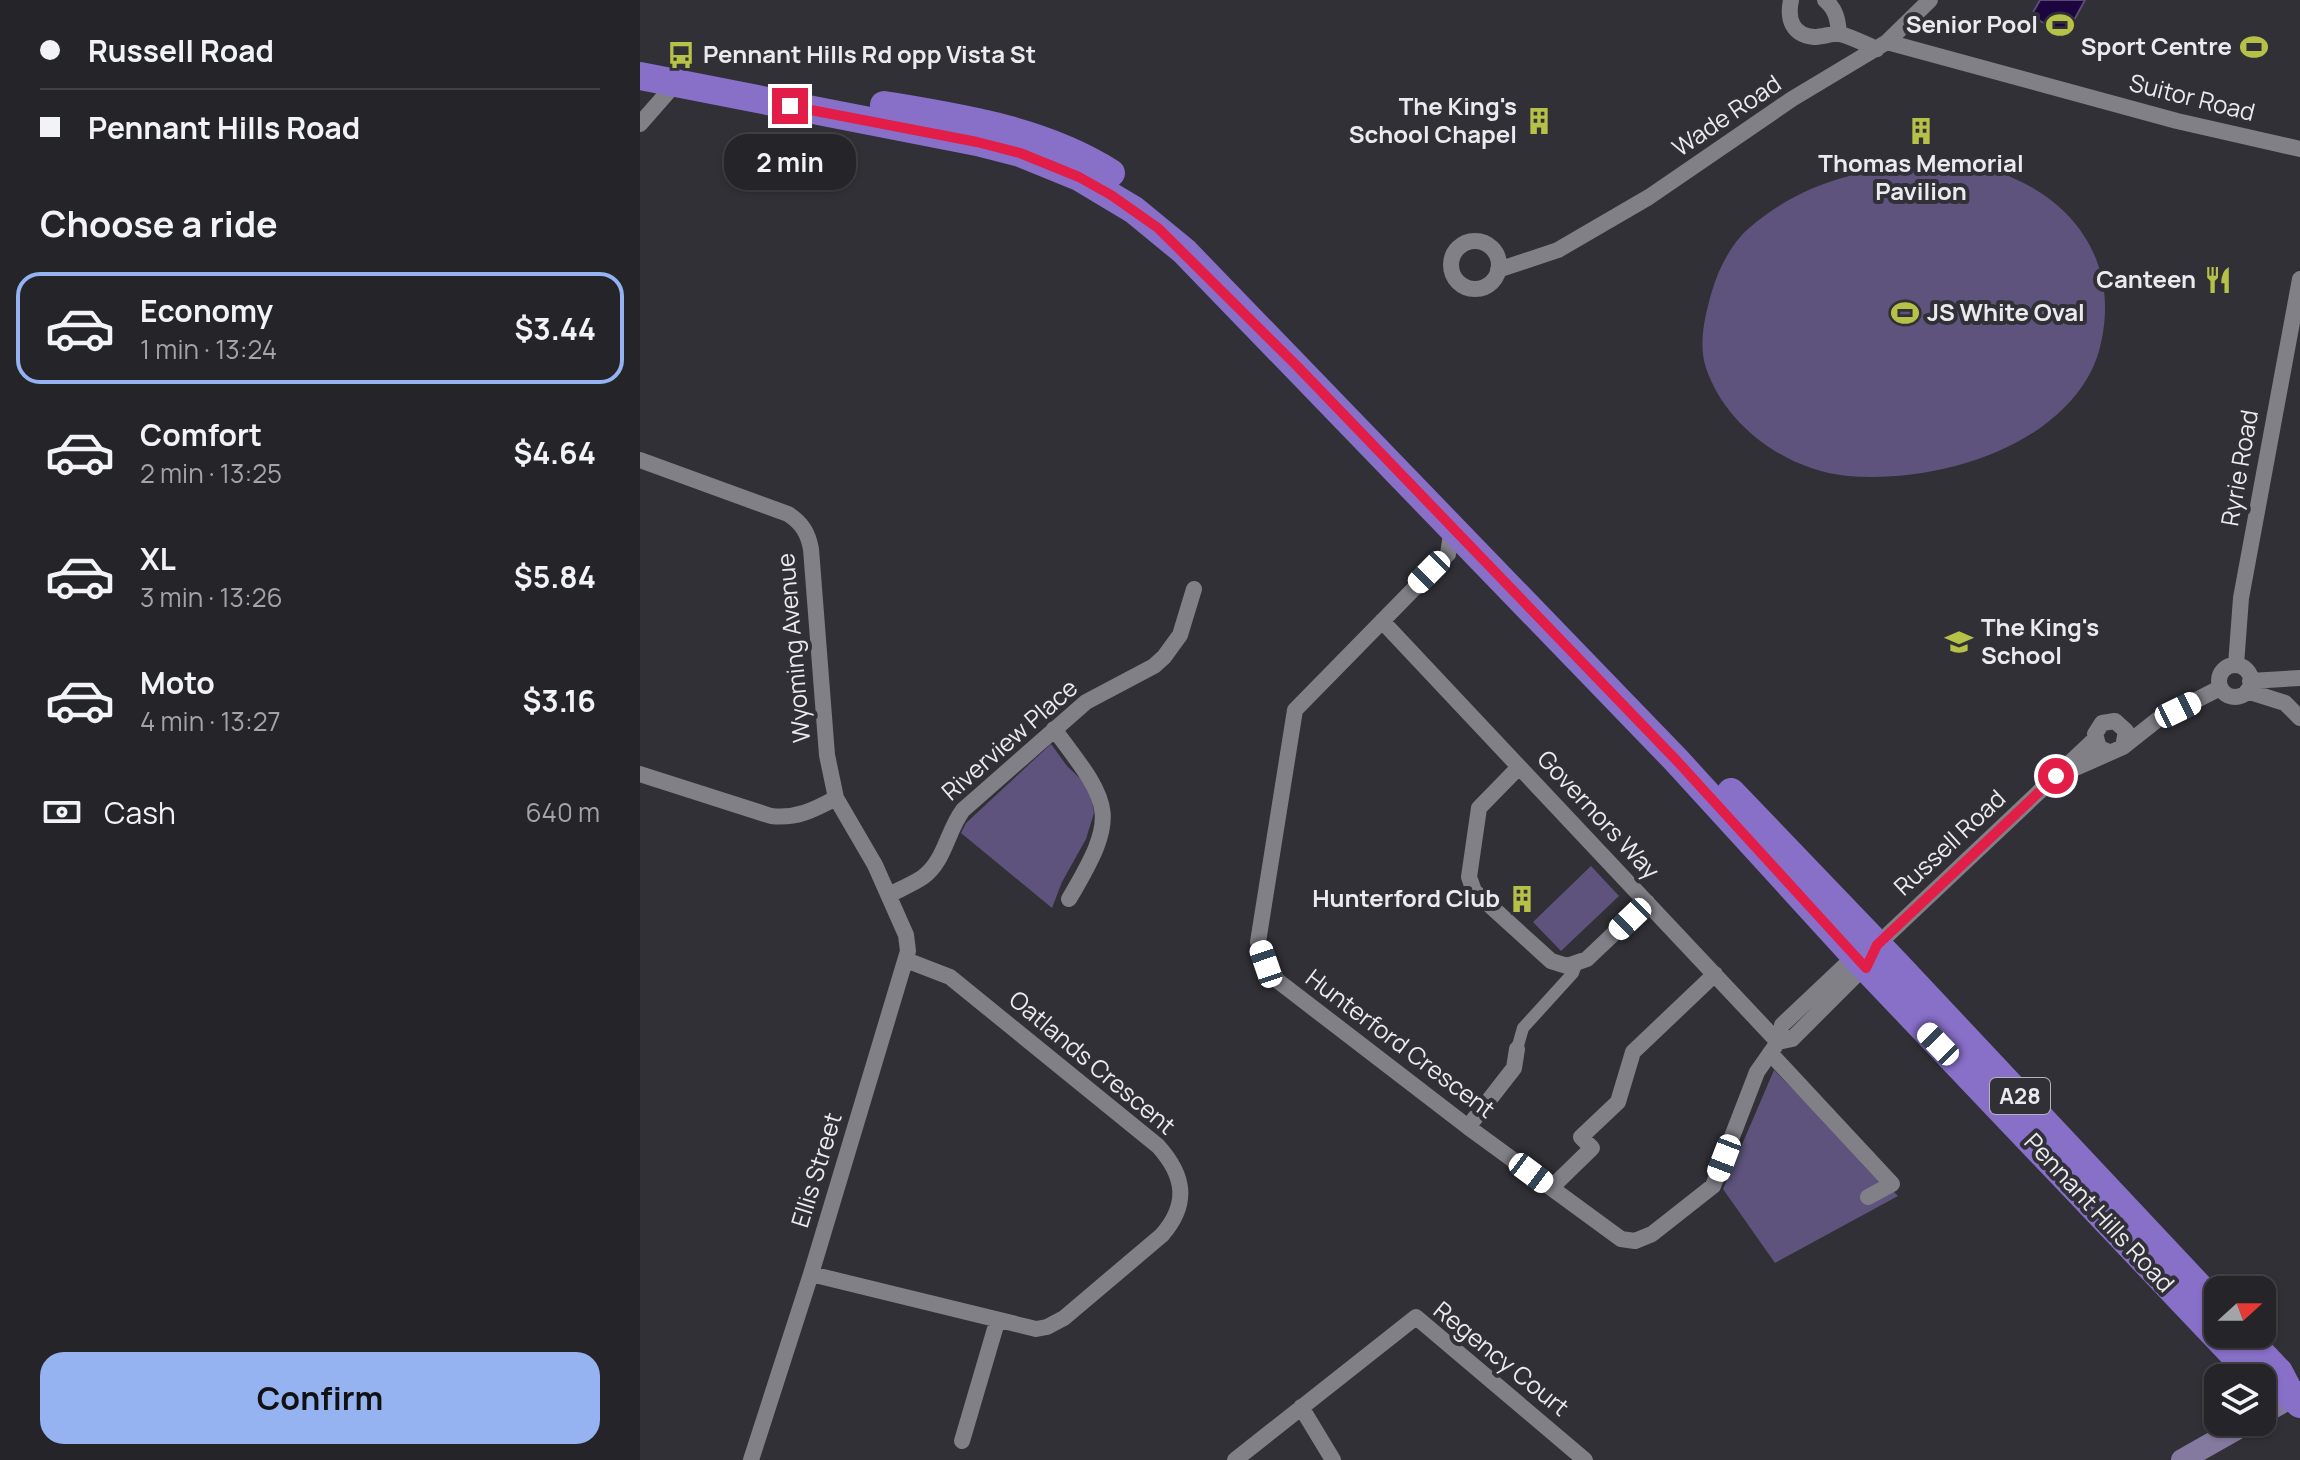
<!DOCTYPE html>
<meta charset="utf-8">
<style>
:root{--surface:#252428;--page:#313034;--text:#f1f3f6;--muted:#a3a4a8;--line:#424145;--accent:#95b2f1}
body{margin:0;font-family:Manrope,sans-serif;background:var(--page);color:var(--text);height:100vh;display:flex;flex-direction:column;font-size:30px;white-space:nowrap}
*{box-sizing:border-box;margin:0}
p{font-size:26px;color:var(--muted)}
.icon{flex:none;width:44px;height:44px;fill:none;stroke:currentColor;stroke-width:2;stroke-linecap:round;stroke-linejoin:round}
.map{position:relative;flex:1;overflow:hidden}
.side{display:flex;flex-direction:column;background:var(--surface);width:640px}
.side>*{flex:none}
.hud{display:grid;align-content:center;height:176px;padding:0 40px;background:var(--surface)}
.needle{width:52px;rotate:69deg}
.buttons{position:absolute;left:1564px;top:1276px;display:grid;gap:16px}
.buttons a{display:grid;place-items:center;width:72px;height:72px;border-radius:16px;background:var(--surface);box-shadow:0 2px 6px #0004,0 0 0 2px var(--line);font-size:40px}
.end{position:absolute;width:36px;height:36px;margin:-18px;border:10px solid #e11d48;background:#fff;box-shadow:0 0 0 4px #fff}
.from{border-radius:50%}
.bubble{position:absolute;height:56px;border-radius:24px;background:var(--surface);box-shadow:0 2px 6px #0004,0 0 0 2px var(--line);font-size:26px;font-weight:700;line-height:56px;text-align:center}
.car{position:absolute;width:24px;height:48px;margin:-24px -12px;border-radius:10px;box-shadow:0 0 6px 2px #0007;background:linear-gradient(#fff 24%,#345 0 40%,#fff 0 76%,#345 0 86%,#fff 0)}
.hud b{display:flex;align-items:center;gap:28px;height:76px;font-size:30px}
.hud b+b{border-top:2px solid var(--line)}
.hud i{width:20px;height:20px;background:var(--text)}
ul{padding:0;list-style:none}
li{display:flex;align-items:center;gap:24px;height:112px;margin:0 16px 12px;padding:0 24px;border:4px solid transparent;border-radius:24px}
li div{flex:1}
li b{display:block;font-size:30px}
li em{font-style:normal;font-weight:700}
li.selected{border-color:var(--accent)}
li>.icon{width:72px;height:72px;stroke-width:1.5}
h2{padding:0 40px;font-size:36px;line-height:96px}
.pay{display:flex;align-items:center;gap:20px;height:88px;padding:0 40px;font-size:30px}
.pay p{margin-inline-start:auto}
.action{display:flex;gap:16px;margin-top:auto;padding:16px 40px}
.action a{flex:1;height:92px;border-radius:24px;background:var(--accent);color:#111;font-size:32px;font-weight:700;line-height:92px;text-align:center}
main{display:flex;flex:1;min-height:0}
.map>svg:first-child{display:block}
.green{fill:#5d537c}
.water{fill:#1d063f;stroke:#5b4a74;stroke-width:2}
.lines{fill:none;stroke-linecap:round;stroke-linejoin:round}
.pedestrian{stroke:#818087;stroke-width:12}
.minor{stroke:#818087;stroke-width:16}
.secondary{stroke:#847aa0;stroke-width:22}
.trunk{stroke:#886fc8;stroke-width:28}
.route{stroke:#e11d48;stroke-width:10}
.labels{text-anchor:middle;stroke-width:8;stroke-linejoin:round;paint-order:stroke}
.shield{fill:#313036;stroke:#b3b2b7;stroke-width:2}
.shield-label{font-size:22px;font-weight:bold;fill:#ebeaee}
.poi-label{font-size:24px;font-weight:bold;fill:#ebeaee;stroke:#313036;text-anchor:end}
.street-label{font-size:24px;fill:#ebeaee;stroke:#313036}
</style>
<main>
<section class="side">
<div class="hud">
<b><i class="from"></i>Russell Road</b>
<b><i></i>Pennant Hills Road</b>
</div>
<h2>Choose a ride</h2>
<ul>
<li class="selected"><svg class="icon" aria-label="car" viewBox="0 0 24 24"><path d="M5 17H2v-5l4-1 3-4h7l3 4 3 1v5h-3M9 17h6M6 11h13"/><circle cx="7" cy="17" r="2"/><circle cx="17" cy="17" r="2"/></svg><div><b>Economy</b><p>1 min · 13:24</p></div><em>$3.44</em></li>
<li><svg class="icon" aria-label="car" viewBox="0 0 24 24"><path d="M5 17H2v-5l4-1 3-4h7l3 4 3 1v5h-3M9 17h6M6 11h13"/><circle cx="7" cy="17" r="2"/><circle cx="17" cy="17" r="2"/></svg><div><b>Comfort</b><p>2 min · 13:25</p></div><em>$4.64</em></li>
<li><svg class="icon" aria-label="car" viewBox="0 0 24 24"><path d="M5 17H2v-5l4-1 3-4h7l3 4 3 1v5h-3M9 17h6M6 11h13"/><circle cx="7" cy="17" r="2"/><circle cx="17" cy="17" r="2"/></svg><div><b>XL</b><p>3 min · 13:26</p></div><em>$5.84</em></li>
<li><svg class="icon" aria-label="car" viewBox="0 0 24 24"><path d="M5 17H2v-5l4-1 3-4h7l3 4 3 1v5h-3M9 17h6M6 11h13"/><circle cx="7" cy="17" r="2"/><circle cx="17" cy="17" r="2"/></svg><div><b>Moto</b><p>4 min · 13:27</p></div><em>$3.16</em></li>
</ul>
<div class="pay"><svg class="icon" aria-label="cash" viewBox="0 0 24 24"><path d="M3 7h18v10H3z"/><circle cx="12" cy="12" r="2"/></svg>Cash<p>640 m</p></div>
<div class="action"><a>Confirm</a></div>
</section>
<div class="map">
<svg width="1660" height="1460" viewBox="0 0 1660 1460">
<rect width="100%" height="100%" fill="#313036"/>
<path class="green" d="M 1291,162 C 1309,163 1328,163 1346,166 C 1355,168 1365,174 1373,178 C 1434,204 1472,258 1464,325 C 1462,343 1457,362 1448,377 C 1404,453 1290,483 1208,476 C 1147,470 1086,427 1066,368 C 1058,344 1065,315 1072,291 C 1078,270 1091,244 1108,229 C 1163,181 1221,170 1291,162 Z
M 411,744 L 427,766 L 450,788 L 454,813 L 446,839 L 422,882 L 412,908 L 321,833 L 326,823 Z
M 951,866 L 979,896 L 921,951 L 893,922 Z
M 1134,1070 L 1258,1196 L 1135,1263 L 1083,1189 Z"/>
<path class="water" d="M 1400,0 L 1445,0 L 1426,35 L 1391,16 Z"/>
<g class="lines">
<path class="pedestrian" d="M 877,1049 L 883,1028 L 933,973 L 936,965"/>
<path class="minor" d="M 1151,0 C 1147,19 1152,35 1174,37 C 1183,37 1192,33 1200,34 C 1212,37 1225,44 1237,49
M 1185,0 C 1196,9 1198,20 1199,34
M 1247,42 L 1537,121 L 1660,149
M 0,124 L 35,84
M811 265a24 24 0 1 1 48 0a24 24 0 1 1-48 0Z
M 858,270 L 918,250 L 1009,197 L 1152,99 L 1247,42 L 1290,0
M 0,460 L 148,514 C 162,523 168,533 171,549 L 187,755 L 196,798 L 235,865 L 266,935 L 268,951 L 171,1274 L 111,1460
M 812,528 L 808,554 L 655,710 L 618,942 L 626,964 L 638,981 L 828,1127 L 981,1239 L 995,1241 L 1012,1234 L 1073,1186 L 1117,1072 L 1138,1042 L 1142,1025 L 1215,956 L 1237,945 L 1455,739
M 742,621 L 1138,1042
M 1596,665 L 1601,598 L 1660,279
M1579 681a16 16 0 1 1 32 0a16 16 0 1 1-32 0Z
M 1610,681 L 1660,678
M 1607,691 L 1645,703 L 1660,718
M 414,729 C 472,806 480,813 429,899
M 1483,747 L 1517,720 L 1580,688
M 879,767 L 839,808 L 829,877 L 834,891 L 911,961 L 927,966 L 947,959 L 1007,902
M 0,774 L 131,816 C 156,819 174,810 196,798
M 1422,774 L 1483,747 L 1486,731 L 1475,721 L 1462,723 L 1455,734 L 1459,748 L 1469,752
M 249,895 C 260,889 273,884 283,877 C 305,861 307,831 323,810 L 446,702 L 514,666 L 524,657 L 540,635 L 554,589
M 1138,1042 L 1152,1039 L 1228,963
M 1130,1053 L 1252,1184 L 1228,1197
M 828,1127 L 874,1068 L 877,1049
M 911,1188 L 952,1148 L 941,1137 L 978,1102 L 993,1052 L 1075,974
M 171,1274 L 396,1329 L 407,1327 L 424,1318 L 522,1235 C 549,1204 545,1176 518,1146 L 310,977 L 266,960
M 661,1407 L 693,1460
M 322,1441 L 357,1322
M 595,1460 L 776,1317 L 945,1460"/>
<path class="secondary" d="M 1622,1414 L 1660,1392
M 1542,1460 L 1609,1422"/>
<path class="trunk" d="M 0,76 L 337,142 L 380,153 L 439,177 L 494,210 L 544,251 L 1037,761 L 1226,968 L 1616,1378
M 244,105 C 322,118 403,130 471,173
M 1091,792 L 1256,964 L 1578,1307
M 1603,1334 L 1639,1372 L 1652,1397 L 1660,1404"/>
</g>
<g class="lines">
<path class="route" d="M 150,106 L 337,142 L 380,153 L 439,177 L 471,195 L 518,228 L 657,366 L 1037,761 L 1226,968 L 1237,945 L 1416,776"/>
</g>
<defs>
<g id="stadium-bare" transform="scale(2.16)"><path d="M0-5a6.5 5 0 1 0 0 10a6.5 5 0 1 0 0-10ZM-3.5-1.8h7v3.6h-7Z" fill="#b6c148" stroke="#313036" stroke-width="2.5" paint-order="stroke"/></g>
<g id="bus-bare" transform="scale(2.16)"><path d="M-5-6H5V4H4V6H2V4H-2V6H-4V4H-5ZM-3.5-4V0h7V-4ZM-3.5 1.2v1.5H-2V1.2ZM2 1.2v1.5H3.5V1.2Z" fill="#b6c148" stroke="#313036" stroke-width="2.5" paint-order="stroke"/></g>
<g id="building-bare" transform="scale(2.16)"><path d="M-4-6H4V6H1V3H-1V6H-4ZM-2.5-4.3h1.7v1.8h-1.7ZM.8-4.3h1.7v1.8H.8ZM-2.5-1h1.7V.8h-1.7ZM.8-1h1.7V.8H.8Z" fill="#b6c148" stroke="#313036" stroke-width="2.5" paint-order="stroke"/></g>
<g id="restaurant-bare" transform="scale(2.16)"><path d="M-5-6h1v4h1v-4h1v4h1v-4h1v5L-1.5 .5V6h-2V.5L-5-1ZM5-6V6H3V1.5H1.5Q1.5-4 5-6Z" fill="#b6c148" stroke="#313036" stroke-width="2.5" paint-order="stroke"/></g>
<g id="school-bare" transform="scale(2.16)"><path d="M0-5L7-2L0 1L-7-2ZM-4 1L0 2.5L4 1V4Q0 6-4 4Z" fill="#b6c148" stroke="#313036" stroke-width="2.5" paint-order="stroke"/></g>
</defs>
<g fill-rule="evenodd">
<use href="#stadium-bare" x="1420" y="25"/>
<use href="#stadium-bare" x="1614" y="47"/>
<use href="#bus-bare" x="41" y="55"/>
<use href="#building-bare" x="899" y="121"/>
<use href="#building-bare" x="1281" y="131"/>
<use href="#restaurant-bare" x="1578" y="280"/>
<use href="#stadium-bare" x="1265" y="313"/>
<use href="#school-bare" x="1319" y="642"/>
<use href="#building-bare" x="882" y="899"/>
</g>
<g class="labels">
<rect class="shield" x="1350" y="1078" width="60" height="36" rx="6"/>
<g class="shield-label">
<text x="1380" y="1104">A28</text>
</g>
<g class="poi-label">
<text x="1398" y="33">Senior Pool</text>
<text x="1592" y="55">Sport Centre</text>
<text x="63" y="63" text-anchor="start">Pennant Hills Rd opp Vista St</text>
<text x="877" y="115">The King's<tspan x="877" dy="28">School Chapel</tspan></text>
<text x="1281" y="172" text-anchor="middle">Thomas Memorial<tspan x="1281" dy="28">Pavilion</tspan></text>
<text x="1556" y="288">Canteen</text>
<text x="1287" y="321" text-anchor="start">JS White Oval</text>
<text x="1341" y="636" text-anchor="start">The King's<tspan x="1341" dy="28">School</tspan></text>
<text x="860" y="907">Hunterford Club</text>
</g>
<g class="street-label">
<text transform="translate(1552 98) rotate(14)" y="8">Suitor Road</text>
<text transform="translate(1087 116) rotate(-34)" y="8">Wade Road</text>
<text transform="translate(1600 468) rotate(-80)" y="8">Ryrie Road</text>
<text transform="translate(154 648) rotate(-95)" y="8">Wyoming Avenue</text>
<text transform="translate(370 740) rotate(-41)" y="8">Riverview Place</text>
<text transform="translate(958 815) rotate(47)" y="8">Governors Way</text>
<text transform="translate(1310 843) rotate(-43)" y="8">Russell Road</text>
<text transform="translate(760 1044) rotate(37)" y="8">Hunterford Crescent</text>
<text transform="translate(452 1063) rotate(40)" y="8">Oatlands Crescent</text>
<text transform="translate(177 1170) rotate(-73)" y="8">Ellis Street</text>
<text transform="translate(1459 1213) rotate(47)" y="8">Pennant Hills Road</text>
<text transform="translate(861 1359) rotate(39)" y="8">Regency Court</text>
</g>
</g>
</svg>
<div class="buttons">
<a><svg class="needle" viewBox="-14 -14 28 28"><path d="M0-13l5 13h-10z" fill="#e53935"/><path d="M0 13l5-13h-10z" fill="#a3a4a8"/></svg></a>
<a><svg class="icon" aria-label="layers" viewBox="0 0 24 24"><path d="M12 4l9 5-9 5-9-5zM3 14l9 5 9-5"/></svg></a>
</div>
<i class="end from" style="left:1416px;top:776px"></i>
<i class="end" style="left:150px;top:106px"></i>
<div class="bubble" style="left:84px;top:134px;width:132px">2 min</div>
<i class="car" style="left:789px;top:572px;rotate:225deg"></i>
<i class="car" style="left:1538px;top:710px;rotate:64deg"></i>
<i class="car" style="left:990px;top:919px;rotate:226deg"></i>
<i class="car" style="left:626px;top:964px;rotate:341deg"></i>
<i class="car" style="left:1298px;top:1044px;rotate:316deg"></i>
<i class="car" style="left:1084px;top:1158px;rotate:201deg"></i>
<i class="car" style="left:891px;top:1173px;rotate:127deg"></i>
</div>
</main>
